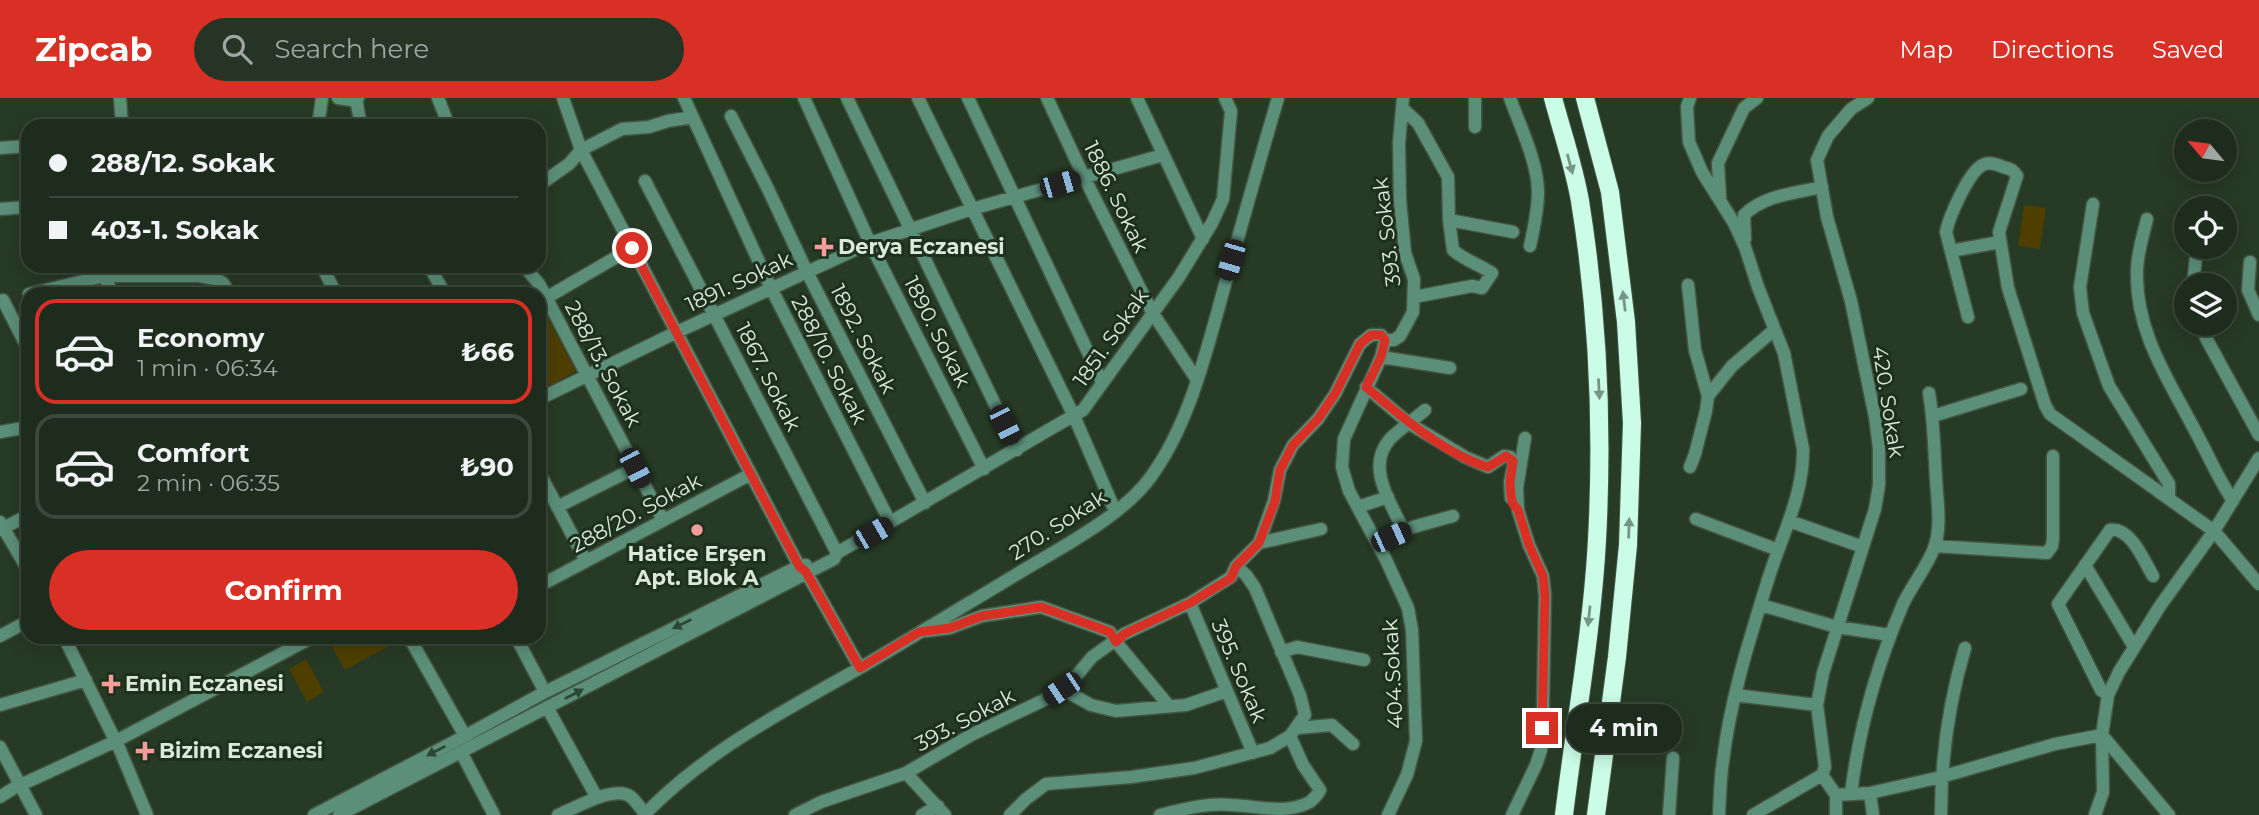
<!DOCTYPE html>
<meta charset="utf-8">
<style>
:root{--surface:#1d2c1c;--page:#253425;--text:#f1f3f6;--muted:#a0a7a3;--line:#3b483b;--accent:#d93025}
body{margin:0;font-family:Montserrat,sans-serif;background:var(--page);color:var(--text);height:100vh;display:flex;flex-direction:column;font-size:26px;white-space:nowrap}
*{box-sizing:border-box;margin:0}
p{font-size:23px;color:var(--muted)}
.icon{flex:none;width:38px;height:38px;fill:none;stroke:currentColor;stroke-width:2;stroke-linecap:round;stroke-linejoin:round}
.map{position:relative;flex:1;overflow:hidden}
.sheet{position:absolute;left:21px;top:189px;width:525px;height:357px;display:flex;flex-direction:column;background:var(--surface);border-radius:21px;box-shadow:0 4px 18px #0003,0 0 0 2px var(--line)}
.sheet>*{flex:none}
.hud{position:absolute;left:21px;top:21px;width:525px;height:154px;border-radius:21px;box-shadow:0 4px 18px #0003,0 0 0 2px var(--line);display:grid;align-content:center;height:154px;padding:0 28px;background:var(--surface)}
.needle{width:46px;rotate:299deg}
.controls{position:absolute;left:2174px;top:21px;display:grid;gap:14px}
.controls a{display:grid;place-items:center;width:63px;height:63px;border-radius:50%;background:var(--surface);box-shadow:0 4px 18px #0003,0 0 0 2px var(--line);font-size:35px}
.end{position:absolute;width:32px;height:32px;margin:-16px;border:9px solid #d93025;background:#fff;box-shadow:0 0 0 4px #fff}
.from{border-radius:50%}
.bubble{position:absolute;height:49px;border-radius:24px;background:var(--surface);box-shadow:0 4px 18px #0003,0 0 0 2px var(--line);font-size:23px;font-weight:700;line-height:49px;text-align:center}
.car{position:absolute;width:21px;height:42px;margin:-21px -10px;border-radius:9px;box-shadow:0 0 5px 2px #0007;background:linear-gradient(#222 24%,#8ab4d8 0 40%,#222 0 76%,#8ab4d8 0 86%,#222 0)}
.hud b{display:flex;align-items:center;gap:24px;height:66px;font-size:26px}
.hud b+b{border-top:2px solid var(--line)}
.hud i{width:18px;height:18px;background:var(--text)}
ul{padding:12px 0 0;list-style:none}
li{display:flex;align-items:center;gap:21px;height:105px;margin:0 14px 10px;padding:0 14px;border:4px solid var(--line);border-radius:21px}
li div{flex:1}
li b{display:block;font-size:26px}
li em{font-style:normal;font-weight:700}
li.current{border-color:var(--accent)}
li>.icon{width:63px;height:63px;stroke-width:1.5}
.action{display:flex;gap:14px;margin-top:auto;padding:14px 28px}
.action a{flex:1;height:80px;border-radius:42px;background:var(--accent);color:#fff;font-size:28px;font-weight:700;line-height:80px;text-align:center}
header{display:flex;align-items:center;gap:42px;box-sizing:border-box;height:98px;padding:0 35px;background:var(--accent);color:#fff}
header strong{font-size:33px}
nav{display:flex;gap:38px;margin-inline-start:auto;font-size:24px}
.search{width:490px;height:63px;background:var(--page);display:flex;align-items:center;gap:18px;box-sizing:border-box;padding:0 24px;border-radius:38px;color:var(--muted);font-size:26px}
.map>svg:first-child{display:block}
.green{fill:#4e3f00}
.lines{fill:none;stroke-linecap:round;stroke-linejoin:round}
.minor-casing{stroke:#445642;stroke-width:15}
.highway-casing{stroke:#445642;stroke-width:20}
.minor{stroke:#5b8f7a;stroke-width:12}
.highway{stroke:#cbfce7;stroke-width:18}
.oneway{fill:#749682}
.oneway2{fill:#2c4834}
.route{stroke:#d93025;stroke-width:9}
.poi-dot{fill:#f59b99;stroke:#1d301c;stroke-width:2.5}
.labels{text-anchor:middle;stroke-width:6;stroke-linejoin:round;paint-order:stroke}
.street-label{font-size:21px;fill:#dce8da;stroke:#1d301c}
.poi-label{font-size:21px;font-weight:bold;fill:#dce8da;stroke:#1d301c;text-anchor:start}
</style>
<header>
<strong>Zipcab</strong>
<div class="search"><svg class="icon" aria-label="search" viewBox="0 0 24 24"><circle cx="10" cy="10" r="6"/><path d="M15 15l6 6"/></svg>Search here</div>
<nav><a>Map</a><a>Directions</a><a>Saved</a></nav>
</header>
<div class="map">
<svg width="2259" height="717" viewBox="0 0 2259 717">
<rect width="100%" height="100%" fill="#273a25"/>
<path class="green" d="M 2024,107 L 2046,110 L 2040,151 L 2018,148 Z
M 539,213 L 544,213 L 576,273 L 539,294 Z
M 351,539 L 387,539 L 391,547 L 345,572 L 332,549 Z
M 306,561 L 324,594 L 307,604 L 289,571 Z"/>
<g class="lines">
<g class="minor-casing">
<path id="minor" d="M 120,0 L 122,28
M 338,0 L 351,2 L 358,0
M 438,0 L 449,28
M 563,0 L 581,52 L 799,468 L 806,474 L 860,570
M 684,0 L 771,190 L 890,424
M 804,0 L 870,145 L 984,371
M 847,0 L 1017,352
M 918,0 L 1074,318 L 1115,413
M 968,0 L 1102,284
M 1047,0 L 1084,79 L 1152,214 L 1197,282
M 1137,0 L 1203,141
M 1475,0 L 1475,29
M 1510,0 C 1520,28 1538,65 1538,94 C 1538,112 1534,130 1530,148
M 1690,0 L 1687,9 L 1689,44 L 1702,74 L 1734,125 L 1745,149 L 1758,189 L 1784,255 L 1803,351 C 1804,398 1780,441 1767,485 C 1749,543 1730,603 1723,663 C 1720,681 1720,699 1719,717
M 356,1 L 361,28
M 1402,10 L 1418,25 L 1448,79 L 1449,122 L 1453,152 C 1464,162 1480,167 1492,175 L 1482,190 L 1472,188 L 1414,199
M 731,18 L 768,91 L 807,174 L 925,405
M 318,28 L 322,0
M 0,50 L 28,48
M 645,83 L 837,455
M 539,87 L 569,66 L 581,52 L 622,31 L 649,29 L 668,23 L 693,19
M 1720,99 L 1718,65 L 1744,10 L 1757,0
M 2093,106 L 2080,189 L 2083,215 L 2109,288 L 2169,386 L 2169,401
M 0,111 L 28,109
M 2147,121 C 2143,138 2137,156 2137,173 C 2135,231 2166,278 2192,327 C 2206,352 2217,379 2233,403
M 1449,122 L 1513,134
M 1745,141 L 1744,117 C 1764,97 1796,95 1822,89
M 1951,153 L 2000,144
M 2250,164 L 2248,192 L 2259,217
M 322,168 L 336,196
M 429,168 L 445,196
M 524,168 L 539,186 L 663,422
M 104,178 L 113,196
M 1688,187 L 1695,252 L 1708,298
M 2193,187 L 2197,149
M 29,196 L 104,178 L 199,178 L 216,181 L 223,185 L 230,196
M 3,202 L 28,251
M 539,204 L 632,150
M 1968,219 L 1946,134 C 1949,119 1968,76 1981,68 C 1988,63 1996,66 2003,69 C 2010,71 2013,71 2017,78 L 1999,134 L 2008,190 L 2045,307 L 2050,316 L 2214,433 L 2259,486
M 2201,226 L 2206,240 L 2259,337
M 1385,242 L 1381,259 L 1344,341 L 1342,369 L 1349,393 L 1386,462 L 1408,510 L 1412,532 L 1416,643 L 1407,677 L 1388,717
M 1381,259 L 1450,270
M 1366,289 L 1410,326 L 1465,359 L 1488,369 L 1504,358 L 1510,359 L 1514,365 L 1510,384 L 1511,400
M 539,301 L 677,234 L 870,145 L 972,111 L 1163,57
M 1933,318 L 2021,291
M 0,334 L 28,329
M 1690,369 L 1695,356 L 1706,313 L 1708,298 L 1732,268 L 1774,232
M 539,374 L 586,463
M 557,409 L 635,370
M 1358,409 L 1388,399
M 1696,421 L 1778,452
M 1789,423 L 1863,449
M 0,424 L 28,472
M 0,432 L 28,417
M 1404,433 C 1391,405 1365,369 1390,341 C 1397,333 1415,321 1425,312
M 1259,445 L 1321,431
M 1377,445 L 1413,429 L 1453,418
M 1935,448 L 2047,455 L 2052,448 L 2053,441 L 2053,358
M 2085,467 L 2134,549
M 539,488 L 751,376
M 1190,505 L 1253,655
M 1761,507 L 1837,529 L 1890,537
M 926,533 L 950,530 L 982,518 L 1041,509 L 1110,534 L 1116,544 L 1169,608
M 0,538 L 28,523
M 64,539 L 120,652 L 147,717
M 409,539 L 465,638
M 516,539 L 545,594
M 1281,554 L 1297,549 L 1364,562
M 1062,591 L 1091,607 L 1116,613 L 1186,607 L 1227,593
M 1735,597 L 1817,607
M 2108,597 L 2101,592 L 2058,506 L 2110,432 C 2131,429 2144,463 2153,478
M 0,607 L 86,582
M 547,609 L 597,700
M 1297,630 L 1332,627 L 1353,646
M 2102,637 L 2169,717
M 0,649 L 36,717
M 461,654 L 494,717
M 906,675 L 945,717
M 1822,677 L 1836,697 L 1836,717
M 1870,695 L 1873,717
M 1851,696 C 1859,630 1877,567 1903,506 C 1912,487 1927,469 1934,450 C 1942,429 1937,402 1936,380 C 1934,352 1934,323 1929,295
M 1836,697 L 1870,695 L 1941,679 L 2055,646 L 2102,637 L 2108,597 L 2119,574 L 2160,508 L 2214,433 L 2259,360
M 0,699 L 14,690 L 116,643 L 313,539
M 314,717 L 465,638 L 545,594 L 799,468 L 806,467
M 339,717 L 834,461 L 837,455 L 1083,312 L 1179,179 L 1212,125 L 1223,101 L 1231,13 L 1225,0
M 558,717 C 576,710 615,686 631,699 C 636,703 641,711 645,716
M 644,717 C 706,653 782,614 858,571 C 913,539 967,506 1022,473 C 1062,449 1122,418 1150,380 C 1191,324 1207,250 1226,183 C 1243,122 1260,61 1278,0
M 795,717 L 821,704 L 906,675 L 971,637 L 1044,602 L 1072,583 L 1092,559 L 1124,536 L 1190,505 L 1231,479 L 1236,468 L 1259,445 L 1274,403 L 1280,372 L 1293,347 L 1318,321 L 1335,296 L 1360,246 L 1371,237 L 1381,237 L 1385,242 L 1394,242 L 1400,238 L 1413,214 L 1414,181 L 1405,155 L 1400,102 L 1399,45 L 1403,0
M 922,717 L 938,708
M 1010,717 L 1026,701 L 1046,686 L 1131,679 L 1194,670 L 1270,650 L 1290,638 L 1305,617 L 1300,597 L 1255,490 L 1246,477 L 1236,468
M 1160,717 C 1184,711 1206,705 1231,707 C 1261,708 1284,717 1310,704 C 1314,700 1318,697 1320,692 L 1303,667 L 1290,638
M 1512,717 L 1536,667 L 1541,652 L 1543,609 L 1545,497 L 1543,478 L 1529,447 L 1518,412 L 1517,390 L 1525,340
M 1669,717 L 1673,660
M 1753,717 L 1822,677 L 1825,669 L 1817,607 L 1823,575 L 1875,411 L 1879,387 L 1879,350 L 1875,319 L 1851,203 L 1827,119 L 1817,62 L 1828,38 L 1851,11 L 1868,0
M 1941,717 C 1941,661 1949,604 1965,550
M 2095,717 L 2103,694 L 2102,637"/>
</g>
<g class="highway-casing">
<path id="highway" d="M 1553,0 C 1562,34 1574,68 1580,103 C 1598,215 1603,329 1597,442 C 1592,534 1575,626 1564,717
M 1585,0 L 1610,94 L 1626,224 L 1632,325 L 1628,447 L 1617,559 L 1596,717"/>
</g>
<use href="#minor" class="minor"/>
<use href="#highway" class="highway"/>
</g>
<defs><path id="oneway-solid" d="M-6-.8H1V-3.2L6.5 0L1 3.2V.8H-6Z" transform="scale(1.75)"/></defs>
<g class="oneway">
<use href="#oneway-solid" transform="translate(1570 66) rotate(75)"/>
<use href="#oneway-solid" transform="translate(1624 203) rotate(-97)"/>
<use href="#oneway-solid" transform="translate(1599 291) rotate(87)"/>
<use href="#oneway-solid" transform="translate(1629 430) rotate(-88)"/>
<use href="#oneway-solid" transform="translate(1589 518) rotate(96)"/>
</g>
<g class="oneway2">
<use href="#oneway-solid" transform="translate(682 526) rotate(154)"/>
<use href="#oneway-solid" transform="translate(574 596) rotate(-27)"/>
<use href="#oneway-solid" transform="translate(436 653) rotate(153)"/>
</g>
<g class="lines">
<path class="route" d="M 632,150 L 799,468 L 806,474 L 860,570 L 919,534 L 950,530 L 982,518 L 1041,509 L 1110,534 L 1116,544 L 1124,536 L 1190,505 L 1231,480 L 1236,468 L 1259,445 L 1275,403 L 1280,372 L 1293,347 L 1318,321 L 1335,296 L 1360,246 L 1371,237 L 1381,237 L 1385,242 L 1381,259 L 1366,289 C 1399,317 1446,357 1488,369 L 1506,358 L 1513,363 L 1510,384 L 1511,398 L 1513,406 L 1518,412 L 1529,447 L 1543,478 L 1545,498 L 1542,630"/>
</g>
<g class="poi-dot">
<path d="M820.5 138.5h7v7h7v7h-7v7h-7v-7h-7v-7h7z"/>
<circle cx="697" cy="432" r="7"/>
<path d="M107.5 575.5h7v7h7v7h-7v7h-7v-7h-7v-7h7z"/>
<path d="M141.5 642.5h7v7h7v7h-7v7h-7v-7h-7v-7h7z"/>
</g>
<g class="labels">
<g class="street-label">
<text transform="translate(1116 99) rotate(64)" y="7">1886. Sokak</text>
<text transform="translate(1387 134) rotate(-97)" y="7">393. Sokak</text>
<text transform="translate(739 184) rotate(-25)" y="7">1891. Sokak</text>
<text transform="translate(937 234) rotate(63)" y="7">1890. Sokak</text>
<text transform="translate(1111 240) rotate(-55)" y="7">1851. Sokak</text>
<text transform="translate(863 241) rotate(63)" y="7">1892. Sokak</text>
<text transform="translate(829 262) rotate(63)" y="7">288/10. Sokak</text>
<text transform="translate(603 266) rotate(62)" y="7">288/13. Sokak</text>
<text transform="translate(768 279) rotate(63)" y="7">1867. Sokak</text>
<text transform="translate(1888 304) rotate(81)" y="7">420. Sokak</text>
<text transform="translate(636 415) rotate(-28)" y="7">288/20. Sokak</text>
<text transform="translate(1058 427) rotate(-33)" y="7">270. Sokak</text>
<text transform="translate(1239 573) rotate(67)" y="7">395. Sokak</text>
<text transform="translate(1393 576) rotate(-93)" y="7">404.Sokak</text>
<text transform="translate(965 622) rotate(-28)" y="7">393. Sokak</text>
</g>
<g class="poi-label">
<text x="838" y="156">Derya Eczanesi</text>
<text x="697" y="463" text-anchor="middle">Hatice Erşen<tspan x="697" dy="24">Apt. Blok A</tspan></text>
<text x="125" y="593">Emin Eczanesi</text>
<text x="159" y="660">Bizim Eczanesi</text>
</g>
</g>
</svg>
<div class="controls">
<a><svg class="needle" viewBox="-14 -14 28 28"><path d="M0-13l5 13h-10z" fill="#e53935"/><path d="M0 13l5-13h-10z" fill="#a0a7a3"/></svg></a>
<a><svg class="icon" aria-label="locate" viewBox="0 0 24 24"><circle cx="12" cy="12" r="6"/><path d="M12 2v4M12 18v4M2 12h4M18 12h4"/></svg></a>
<a><svg class="icon" aria-label="layers" viewBox="0 0 24 24"><path d="M12 4l9 5-9 5-9-5zM3 14l9 5 9-5"/></svg></a>
</div>
<i class="end from" style="left:632px;top:150px"></i>
<i class="end" style="left:1542px;top:630px"></i>
<div class="bubble" style="left:1566px;top:606px;width:116px">4 min</div>
<i class="car" style="left:1060px;top:86px;rotate:74deg"></i>
<i class="car" style="left:1231px;top:162px;rotate:196deg"></i>
<i class="car" style="left:1005px;top:327px;rotate:154deg"></i>
<i class="car" style="left:635px;top:370px;rotate:152deg"></i>
<i class="car" style="left:873px;top:435px;rotate:60deg"></i>
<i class="car" style="left:1391px;top:439px;rotate:66deg"></i>
<i class="car" style="left:1062px;top:591px;rotate:236deg"></i>
<div class="hud">
<b><i class="from"></i>288/12. Sokak</b>
<b><i></i>403-1. Sokak</b>
</div>
<section class="sheet">
<ul>
<li class="current"><svg class="icon" aria-label="car" viewBox="0 0 24 24"><path d="M5 17H2v-5l4-1 3-4h7l3 4 3 1v5h-3M9 17h6M6 11h13"/><circle cx="7" cy="17" r="2"/><circle cx="17" cy="17" r="2"/></svg><div><b>Economy</b><p>1 min · 06:34</p></div><em>₺66</em></li>
<li><svg class="icon" aria-label="car" viewBox="0 0 24 24"><path d="M5 17H2v-5l4-1 3-4h7l3 4 3 1v5h-3M9 17h6M6 11h13"/><circle cx="7" cy="17" r="2"/><circle cx="17" cy="17" r="2"/></svg><div><b>Comfort</b><p>2 min · 06:35</p></div><em>₺90</em></li>
</ul>
<div class="action"><a>Confirm</a></div>
</section>
</div>
